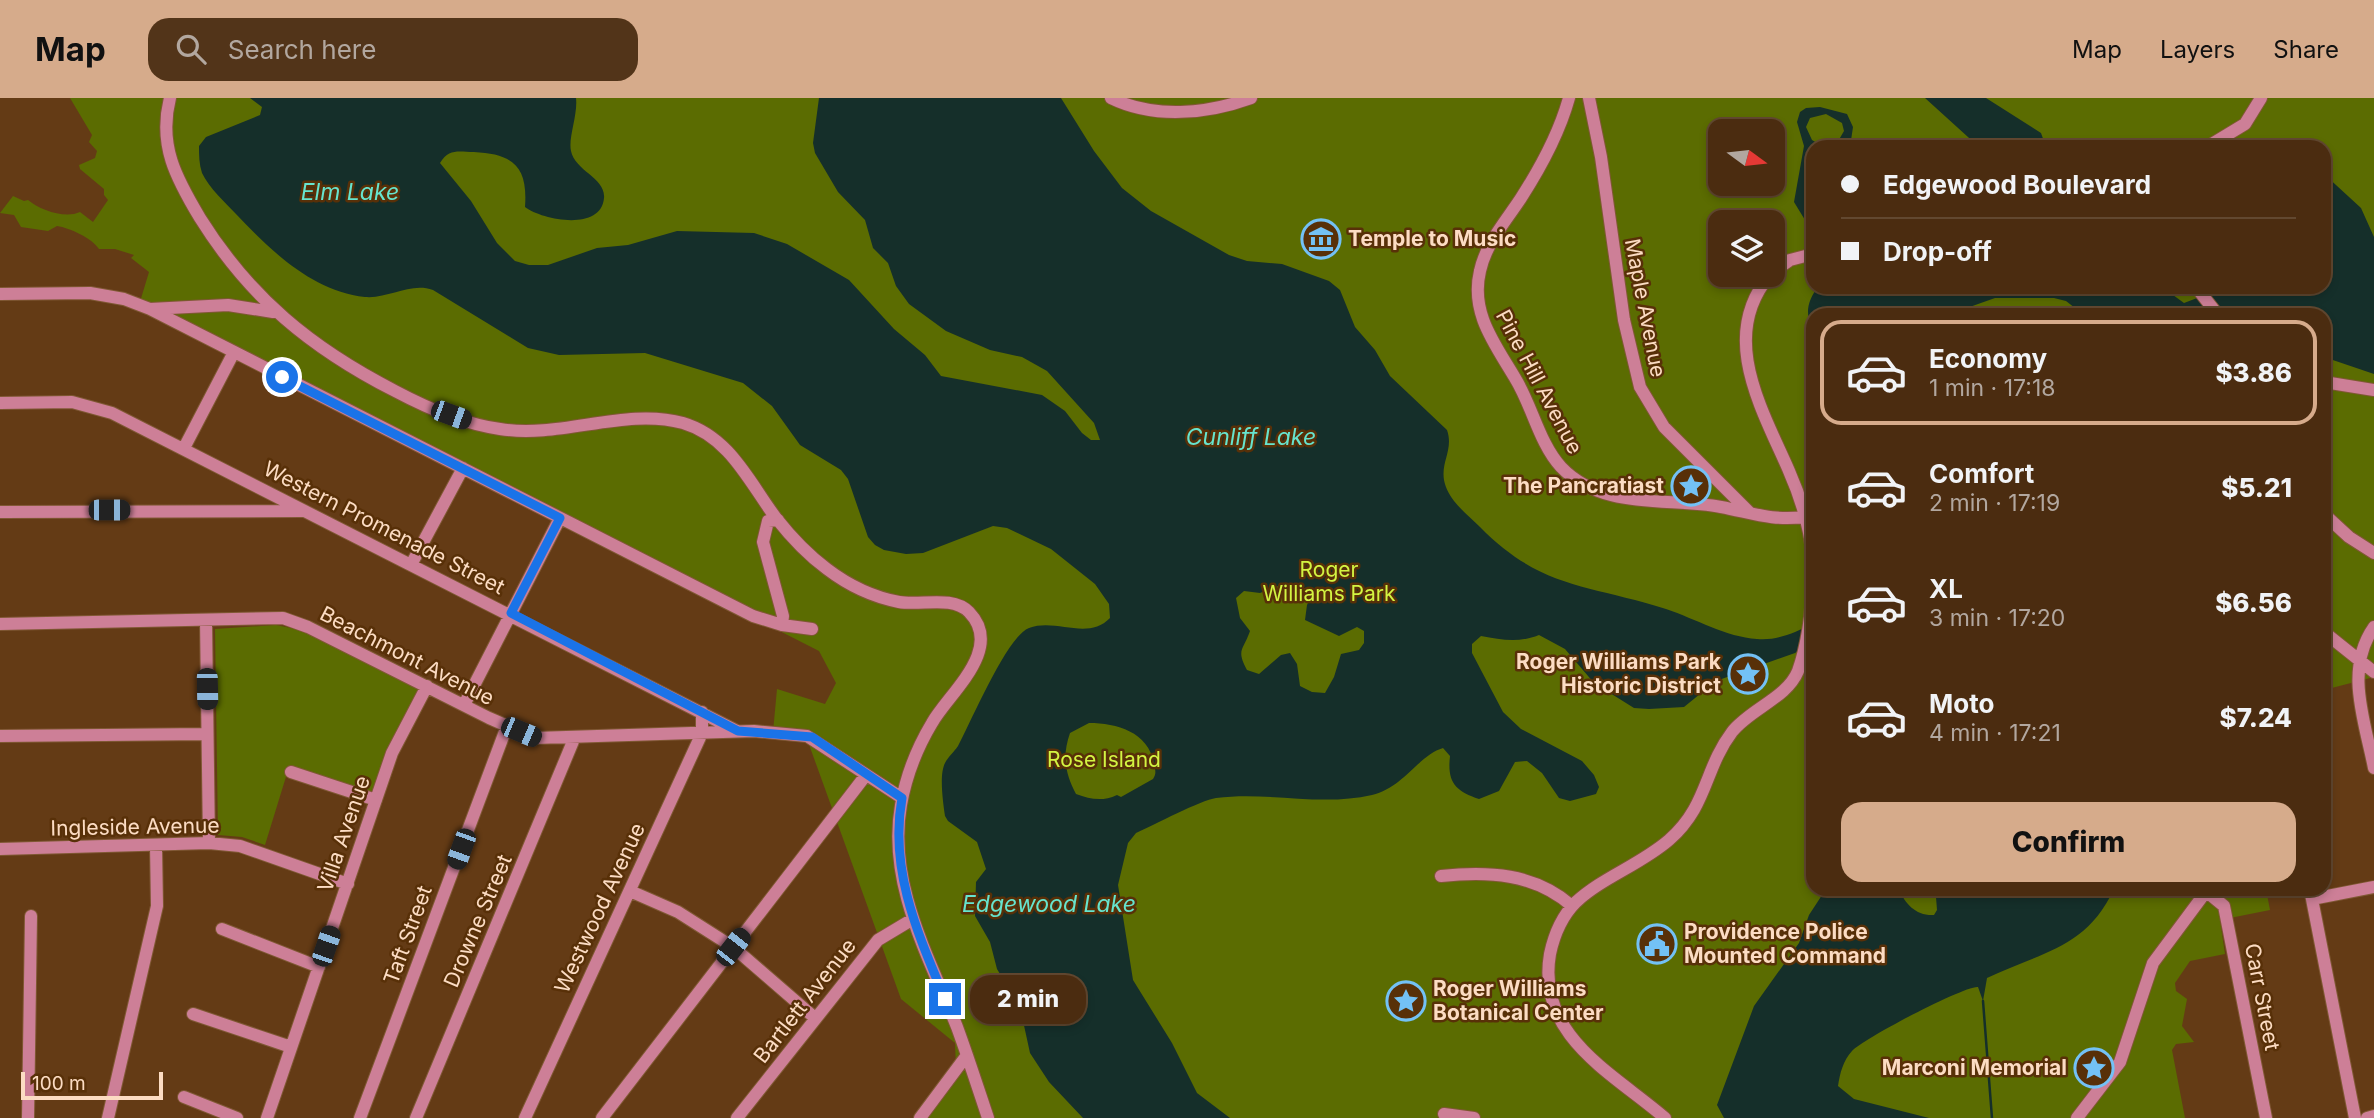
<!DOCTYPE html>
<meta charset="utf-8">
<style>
:root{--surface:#4b2c10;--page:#523419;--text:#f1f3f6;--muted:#b2a79f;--line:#624830;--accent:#d6ab8b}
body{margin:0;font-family:Inter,sans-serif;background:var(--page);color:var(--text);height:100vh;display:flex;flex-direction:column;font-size:26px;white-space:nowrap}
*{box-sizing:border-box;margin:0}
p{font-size:23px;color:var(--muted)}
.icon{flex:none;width:38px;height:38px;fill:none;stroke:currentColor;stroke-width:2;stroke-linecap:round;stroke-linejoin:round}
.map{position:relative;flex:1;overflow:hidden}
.details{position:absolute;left:1806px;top:210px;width:525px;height:588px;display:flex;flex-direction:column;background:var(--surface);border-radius:21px;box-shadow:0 4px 10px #0003,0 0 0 2px var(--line)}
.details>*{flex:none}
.guide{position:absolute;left:1806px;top:42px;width:525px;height:154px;border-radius:21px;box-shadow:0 4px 10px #0003,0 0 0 2px var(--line);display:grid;align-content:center;height:154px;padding:0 35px;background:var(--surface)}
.needle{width:46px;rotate:105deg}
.fabs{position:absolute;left:1708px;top:21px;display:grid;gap:14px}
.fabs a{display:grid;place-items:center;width:77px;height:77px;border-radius:14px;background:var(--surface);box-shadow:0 4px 10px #0003,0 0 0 2px var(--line);font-size:35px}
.scale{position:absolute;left:21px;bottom:18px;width:142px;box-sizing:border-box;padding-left:7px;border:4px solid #fcdcc3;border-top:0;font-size:19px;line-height:24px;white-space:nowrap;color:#fcdcc3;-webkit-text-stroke:5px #583008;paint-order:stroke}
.end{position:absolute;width:32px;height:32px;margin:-16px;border:9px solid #1a73e8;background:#fff;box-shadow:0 0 0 4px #fff}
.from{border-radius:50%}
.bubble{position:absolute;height:49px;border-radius:21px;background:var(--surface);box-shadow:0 4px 10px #0003,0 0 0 2px var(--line);font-size:23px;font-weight:800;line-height:49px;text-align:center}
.car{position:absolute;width:21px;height:42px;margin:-21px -10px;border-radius:9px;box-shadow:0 0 5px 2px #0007;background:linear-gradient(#222 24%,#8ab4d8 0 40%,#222 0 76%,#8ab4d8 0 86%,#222 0)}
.guide b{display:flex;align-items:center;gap:24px;height:66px;font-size:26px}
.guide b+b{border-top:2px solid var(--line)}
.guide i{width:18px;height:18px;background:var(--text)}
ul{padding:12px 0 0;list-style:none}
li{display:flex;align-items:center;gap:21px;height:105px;margin:0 14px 10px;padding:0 21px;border:4px solid transparent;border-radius:21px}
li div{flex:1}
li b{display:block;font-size:26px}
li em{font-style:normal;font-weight:800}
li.selected{border-color:var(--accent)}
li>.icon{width:63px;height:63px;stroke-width:1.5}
.button{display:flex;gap:14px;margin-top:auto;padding:14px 35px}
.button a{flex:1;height:80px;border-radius:21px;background:var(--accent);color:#111;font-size:28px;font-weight:800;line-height:80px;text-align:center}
header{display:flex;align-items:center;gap:42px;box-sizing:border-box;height:98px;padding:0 35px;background:var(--accent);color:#111}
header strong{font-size:33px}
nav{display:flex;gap:38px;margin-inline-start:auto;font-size:24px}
.search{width:490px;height:63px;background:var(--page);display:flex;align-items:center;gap:18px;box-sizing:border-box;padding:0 24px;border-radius:21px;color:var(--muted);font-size:26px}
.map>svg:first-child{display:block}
.green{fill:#5b6c01;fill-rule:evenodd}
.water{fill:#152f2a;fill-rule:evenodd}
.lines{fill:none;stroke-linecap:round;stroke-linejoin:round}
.stream{stroke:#152f2a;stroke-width:2.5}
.minor-casing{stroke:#7f5834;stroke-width:14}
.minor{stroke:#cd7f97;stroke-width:12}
.route{stroke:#1a73e8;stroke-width:9}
.labels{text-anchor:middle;stroke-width:5;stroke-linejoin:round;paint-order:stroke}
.poi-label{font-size:21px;font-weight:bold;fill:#fcdcc3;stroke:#583008;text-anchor:start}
.street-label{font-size:21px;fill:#fcdcc3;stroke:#583008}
.park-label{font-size:21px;fill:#d3f442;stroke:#583008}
.water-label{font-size:23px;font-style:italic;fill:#66e4ce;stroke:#583008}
</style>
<header>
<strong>Map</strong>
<div class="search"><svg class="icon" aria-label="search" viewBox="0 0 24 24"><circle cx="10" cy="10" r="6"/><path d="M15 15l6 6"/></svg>Search here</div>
<nav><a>Map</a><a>Layers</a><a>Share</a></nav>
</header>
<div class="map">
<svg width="2374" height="1020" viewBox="0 0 2374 1020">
<rect width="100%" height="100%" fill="#643b15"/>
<path class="green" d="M 70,0 L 2374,0 L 2374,579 L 2324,592 L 2324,217 L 1813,217 L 1813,791 L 2266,791 L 2270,812 L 2220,822 L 2225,856 L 2190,863 L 2175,885 L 2176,893 L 2187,901 L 2182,928 L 2194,944 L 2176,946 L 2172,952 L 2185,1020 L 920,1020 L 956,971 L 955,945 L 901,901 L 807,641 L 773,634 L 777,591 L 825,606 L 836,585 L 819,553 L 139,207 L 149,174 L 131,160 L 134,157 L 115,151 L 99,151 C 92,140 70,130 57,128 L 48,133 L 21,129 L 14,117 L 0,115 L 13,98 L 24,103 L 28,102 C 40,112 65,121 80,114 L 93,124 L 108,102 L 104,97 L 104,91 L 80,71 L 79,67 L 95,60 L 97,53 L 89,44 L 92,37 ZM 1720,33 L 1773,33 L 1773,86 L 1720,86 ZM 1813,49 L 2324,49 L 2324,189 L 1813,189 ZM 1720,124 L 1773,124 L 1773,177 L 1720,177 Z
M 276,527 L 301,532 L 421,591 L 374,697 L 289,669 L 265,747 L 242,739 L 218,737 L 215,531 Z"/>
<path class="water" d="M 250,0 L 576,0 C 578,17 568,40 571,53 C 575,73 606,80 604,100 C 601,134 542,122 525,109 C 528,68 513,56 474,54 C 459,54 449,50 440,65 L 471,103 L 497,145 L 515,163 L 529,167 L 548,167 L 597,150 L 628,147 L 677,133 L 754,135 L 787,146 L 849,182 L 894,231 L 925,257 L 941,278 L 1042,297 L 1065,313 L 1082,335 L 1091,342 L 1100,342 L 1094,325 L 1047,273 L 1022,259 L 990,252 L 946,233 L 909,206 L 896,188 L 888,165 L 873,150 L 865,122 L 838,94 L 815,55 L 813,45 L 819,0 L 1061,0 L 1094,53 L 1122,90 L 1151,113 L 1229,157 L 1247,163 L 1282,166 L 1329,183 L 1340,192 L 1355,229 L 1375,252 L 1390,278 L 1447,332 C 1456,358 1430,371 1454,403 C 1461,412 1472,421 1480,429 C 1542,492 1589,486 1666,511 C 1696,521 1726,539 1757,541 C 1778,543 1795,534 1813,526 L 1813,543 L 1795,555 L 1716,583 L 1684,609 L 1649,611 L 1634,610 L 1594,585 L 1565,551 L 1539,537 C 1519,545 1502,542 1481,538 L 1472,546 L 1472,555 L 1503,614 L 1521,631 L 1582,663 L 1594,677 L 1599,689 L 1596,696 L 1570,703 L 1559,700 L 1542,675 L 1527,663 L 1515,664 L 1499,693 L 1479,701 C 1455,693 1447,684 1450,658 L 1443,650 C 1419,657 1403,690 1372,697 C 1320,709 1268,693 1216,700 C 1201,702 1154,727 1136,735 L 1128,745 L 1118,787 L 1133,882 L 1172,945 L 1197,995 L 1230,1020 L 1083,1020 L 1049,984 L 1030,955 L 1020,909 L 997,871 L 990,844 L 975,818 L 976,784 L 986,771 L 977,744 L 948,723 L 945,718 C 943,704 939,677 945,665 C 948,659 954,654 958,648 C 971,624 1007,538 1029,530 C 1056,520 1088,543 1110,520 L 1109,506 L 1095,486 L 1051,451 L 1007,430 L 993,428 L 923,455 L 906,456 L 884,452 L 875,447 L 868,439 L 848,381 L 841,372 L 800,347 L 772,308 L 743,285 L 645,255 L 559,257 L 528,250 L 433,192 C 410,184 389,201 365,199 C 312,193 271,153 236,116 C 225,104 209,90 202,75 C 199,66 199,57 199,48 L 206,39 L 260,17 L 262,9 ZM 1278,488 L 1315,491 L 1307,507 L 1305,522 L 1339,538 L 1357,529 L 1364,533 L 1364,545 L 1359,552 L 1341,556 L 1334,579 L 1325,595 L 1312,594 L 1300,588 L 1297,566 L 1290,555 L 1281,557 L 1259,576 L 1247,572 C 1236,551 1243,553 1250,533 L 1240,520 L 1236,500 L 1244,493 L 1260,495 ZM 1089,625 C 1117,625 1148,634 1154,665 C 1155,672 1157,675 1153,681 L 1121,699 L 1117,697 C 1102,704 1090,701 1076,696 C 1065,675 1062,658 1070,635 Z
M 1925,0 L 1986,0 L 2041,35 L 2046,49 L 1979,49 Z
M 1820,9 L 1847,16 L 1853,29 L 1850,49 L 1813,49 L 1813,63 L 1806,83 L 1813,88 L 1809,109 L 1813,128 L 1805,122 L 1794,104 L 1804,48 L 1797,24 L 1800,14 L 1806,10 ZM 1826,16 L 1842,25 L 1844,33 L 1837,45 L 1822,48 L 1812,42 L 1806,29 L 1810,20 Z
M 2324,76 L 2361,110 L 2374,139 L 2374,276 L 2324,259 L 2324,217 L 2272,217 L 2232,208 L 2216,209 L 2210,217 L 2084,217 L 2066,203 L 2054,200 L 1995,200 L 1947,217 L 1874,217 L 1859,212 L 1851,217 L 1813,217 L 1813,230 C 1804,216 1808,202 1818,189 L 2162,189 L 2184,205 L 2205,197 L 2211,189 L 2324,189 Z
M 1826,791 L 1899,791 C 1905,806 1916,818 1934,817 L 1937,812 L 1936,799 L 1931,791 L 2114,791 C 2086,851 2041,854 1987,880 L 1983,903 L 1978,889 C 1966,887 1864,940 1852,953 C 1843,963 1840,975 1838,988 L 1854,1001 L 1929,1020 L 1724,1020 L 1717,1007 L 1754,908 L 1799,845 L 1809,817 Z"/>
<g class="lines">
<path class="stream" d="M 1983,903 L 1992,1020"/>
<g class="minor-casing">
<path id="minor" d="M 170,0 C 158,47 176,80 200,120 C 250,200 311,250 395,293 C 427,310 464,326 500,331 C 561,341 625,309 683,325 C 730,339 749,384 776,420 C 791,439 808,457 827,471 C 848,487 873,499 899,504 C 921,508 952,497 969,514 C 1005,551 949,595 932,625 C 917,650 906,678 901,707 C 887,785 929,859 957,929 C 968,959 978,990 988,1020
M 1111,0 C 1154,21 1207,16 1251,0
M 1569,0 C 1559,36 1541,69 1521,100 C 1506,123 1486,145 1480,173 C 1470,215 1495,246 1515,280 C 1532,307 1539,345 1561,369 C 1603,413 1668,399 1721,409 C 1753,415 1772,423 1804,419
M 1589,0 L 1601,59 L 1624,222 L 1640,289 L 1664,329 L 1749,414
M 2207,49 L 2245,26 L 2261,0
M 1773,174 L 1790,162 L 1813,156
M 1770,177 C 1718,238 1762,311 1789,373 C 1801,400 1810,431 1813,461
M 2196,189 L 2218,217
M 0,196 L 90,195 L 124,201 L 150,211 L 228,207 L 273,214
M 150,211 L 753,518 L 782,527 L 812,531
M 2324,284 L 2374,292
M 0,305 L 72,304 L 112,315 L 737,633
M 184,350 L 234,254
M 0,414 L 301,413
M 2324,416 L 2349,439 L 2374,455
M 778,422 L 768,423 L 763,444 L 783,518 L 782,527
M 412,465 L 463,370
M 206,522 L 209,745
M 0,526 L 283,520 L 308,529 L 489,620 L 535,640 L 754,633 L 807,638 L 902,700
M 2374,529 C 2344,572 2365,623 2374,670
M 2324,534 L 2374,574
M 464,607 L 560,420
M 0,638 L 207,636
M 291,674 L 376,702
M 0,751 L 209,745 L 240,748 L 348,786
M 1441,778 C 1488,773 1534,775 1572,808
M 2310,791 L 2355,1020
M 630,793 L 678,814 L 733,849 L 815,920
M 2207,794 L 2224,808 L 2266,1020
M 2312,801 L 2374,789
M 222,831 L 319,869
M 193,916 L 291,949
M 184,999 L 237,1020
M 1444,1016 L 1474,1020
M 28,1020 L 31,818
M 108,1020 L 157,808 L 156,748
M 267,1020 L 392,655 L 427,588
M 360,1020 L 507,628
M 416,1020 L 574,641
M 525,1020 L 702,635 L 702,614
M 602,1020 L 866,677
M 737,1020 L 878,842 L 913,821
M 920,1020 L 967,957
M 1665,1020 C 1613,975 1536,938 1550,856 C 1554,837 1562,818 1576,804 C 1603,779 1640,767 1669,742 C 1708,708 1704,671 1732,634 C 1750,611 1787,600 1798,573 C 1808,545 1812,508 1813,479
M 2077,1020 L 2120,964 L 2153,865 L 2208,791
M 2367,1020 L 2374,1018"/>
</g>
<use href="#minor" class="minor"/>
</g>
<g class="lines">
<path class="route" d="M 282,279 L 560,420 L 511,515 L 738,633 L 812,639 L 902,700 C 889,772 918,836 945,901"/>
</g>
<defs>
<g id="museum-ring" transform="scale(2.0125)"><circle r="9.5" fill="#583008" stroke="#73c1f5" stroke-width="1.5"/><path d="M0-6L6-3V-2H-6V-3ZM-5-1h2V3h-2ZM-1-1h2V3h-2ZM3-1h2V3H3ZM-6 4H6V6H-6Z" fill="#73c1f5"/></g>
<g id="sight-ring" transform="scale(2.0125)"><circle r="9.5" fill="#583008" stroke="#73c1f5" stroke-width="1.5"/><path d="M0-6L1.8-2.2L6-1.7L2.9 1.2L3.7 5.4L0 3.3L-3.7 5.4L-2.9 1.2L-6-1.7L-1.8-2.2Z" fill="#73c1f5"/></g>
<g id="civic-ring" transform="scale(2.0125)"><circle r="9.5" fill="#583008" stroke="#73c1f5" stroke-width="1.5"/><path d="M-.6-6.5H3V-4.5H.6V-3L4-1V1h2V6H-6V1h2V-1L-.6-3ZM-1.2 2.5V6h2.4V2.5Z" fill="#73c1f5"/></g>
</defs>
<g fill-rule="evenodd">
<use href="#museum-ring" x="1321" y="141"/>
<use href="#sight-ring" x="1691" y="388"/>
<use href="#sight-ring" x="1748" y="576"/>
<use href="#civic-ring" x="1657" y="846"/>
<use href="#sight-ring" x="1406" y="903"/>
<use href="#sight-ring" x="2094" y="970"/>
</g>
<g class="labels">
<g class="poi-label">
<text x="1348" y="148">Temple to Music</text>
<text x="1664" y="395" text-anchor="end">The Pancratiast</text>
<text x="1721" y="571" text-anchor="end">Roger Williams Park<tspan x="1721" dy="24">Historic District</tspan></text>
<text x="1684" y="841">Providence Police<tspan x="1684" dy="24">Mounted Command</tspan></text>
<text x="1433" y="898">Roger Williams<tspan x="1433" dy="24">Botanical Center</tspan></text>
<text x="2067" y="977" text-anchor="end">Marconi Memorial</text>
</g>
<g class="street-label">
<text transform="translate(1645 210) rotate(79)" y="7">Maple Avenue</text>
<text transform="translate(1539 284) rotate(62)" y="7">Pine Hill Avenue</text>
<text transform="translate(384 430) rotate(27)" y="7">Western Promenade Street</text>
<text transform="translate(407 558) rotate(27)" y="7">Beachmont Avenue</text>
<text transform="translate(135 729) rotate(-1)" y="7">Ingleside Avenue</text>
<text transform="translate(344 736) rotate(-71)" y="7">Villa Avenue</text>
<text transform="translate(600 810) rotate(-65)" y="7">Westwood Avenue</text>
<text transform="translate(478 823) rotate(-67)" y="7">Drowne Street</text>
<text transform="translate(408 837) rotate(-70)" y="7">Taft Street</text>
<text transform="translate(2262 899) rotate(79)" y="7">Carr Street</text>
<text transform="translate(805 903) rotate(-52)" y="7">Bartlett Avenue</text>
</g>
<g class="park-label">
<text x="1329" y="479">Roger<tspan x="1329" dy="24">Williams Park</tspan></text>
<text x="1104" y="669">Rose Island</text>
</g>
<g class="water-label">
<text x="350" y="102">Elm Lake</text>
<text x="1251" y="347">Cunliff Lake</text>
<text x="1049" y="814">Edgewood Lake</text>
</g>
</g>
</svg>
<div class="fabs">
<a><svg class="needle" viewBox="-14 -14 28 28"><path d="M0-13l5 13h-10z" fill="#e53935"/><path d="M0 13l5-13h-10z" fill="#b2a79f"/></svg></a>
<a><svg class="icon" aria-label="layers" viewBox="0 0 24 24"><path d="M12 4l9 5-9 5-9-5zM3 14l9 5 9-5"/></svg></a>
</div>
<div class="scale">100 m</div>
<i class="end from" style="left:282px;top:279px"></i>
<i class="end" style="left:945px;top:901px"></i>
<div class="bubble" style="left:970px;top:877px;width:116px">2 min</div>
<i class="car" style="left:451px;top:317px;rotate:110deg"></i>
<i class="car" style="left:109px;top:412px;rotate:90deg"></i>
<i class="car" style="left:207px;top:591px;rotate:179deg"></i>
<i class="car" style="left:521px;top:634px;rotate:113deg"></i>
<i class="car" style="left:461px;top:751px;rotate:200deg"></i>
<i class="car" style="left:326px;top:848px;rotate:19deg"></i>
<i class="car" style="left:733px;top:849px;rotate:38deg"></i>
<div class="guide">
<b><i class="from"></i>Edgewood Boulevard</b>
<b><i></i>Drop-off</b>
</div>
<section class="details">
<ul>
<li class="selected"><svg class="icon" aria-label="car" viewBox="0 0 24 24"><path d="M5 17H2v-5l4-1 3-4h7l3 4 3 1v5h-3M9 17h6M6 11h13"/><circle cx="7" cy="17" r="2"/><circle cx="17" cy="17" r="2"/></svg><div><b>Economy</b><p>1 min · 17:18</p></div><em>$3.86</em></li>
<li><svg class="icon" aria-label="car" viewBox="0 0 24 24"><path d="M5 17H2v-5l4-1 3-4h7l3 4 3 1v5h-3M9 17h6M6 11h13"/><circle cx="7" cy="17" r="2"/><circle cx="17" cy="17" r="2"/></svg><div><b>Comfort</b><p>2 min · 17:19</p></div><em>$5.21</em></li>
<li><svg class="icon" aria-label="car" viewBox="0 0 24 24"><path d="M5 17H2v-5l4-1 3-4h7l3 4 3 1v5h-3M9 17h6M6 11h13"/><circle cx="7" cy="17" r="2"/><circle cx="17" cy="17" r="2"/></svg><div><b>XL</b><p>3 min · 17:20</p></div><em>$6.56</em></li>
<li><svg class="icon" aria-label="car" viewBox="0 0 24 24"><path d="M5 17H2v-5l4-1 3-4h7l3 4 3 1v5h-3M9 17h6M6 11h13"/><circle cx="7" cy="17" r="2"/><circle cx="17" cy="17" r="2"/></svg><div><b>Moto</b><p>4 min · 17:21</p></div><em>$7.24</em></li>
</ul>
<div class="button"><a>Confirm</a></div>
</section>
</div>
